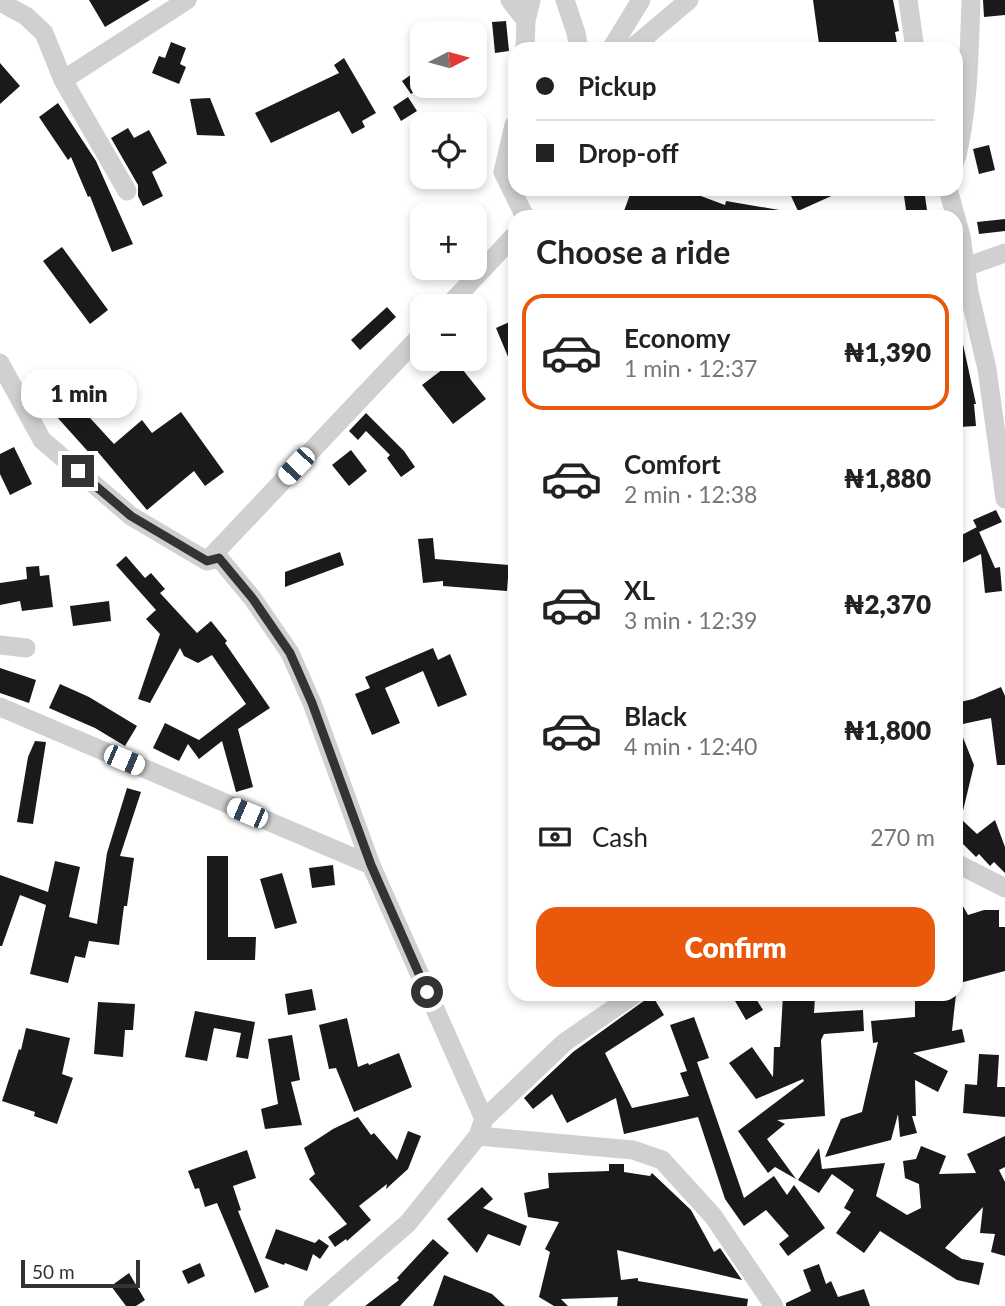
<!DOCTYPE html>
<meta charset="utf-8">
<style>
:root{--surface:#fff;--page:#f2f2f2;--text:#222;--muted:#767676;--line:#e0e0e0;--accent:#ea580c}
body{margin:0;font-family:Lato,sans-serif;background:var(--page);color:var(--text);height:100vh;display:flex;flex-direction:column;font-size:26px;white-space:nowrap}
*{box-sizing:border-box;margin:0}
p{font-size:23px;color:var(--muted)}
.icon{flex:none;width:38px;height:38px;fill:none;stroke:currentColor;stroke-width:2;stroke-linecap:round;stroke-linejoin:round}
.map{position:relative;flex:1;overflow:hidden}
.details{position:absolute;left:508px;top:210px;width:455px;height:791px;display:flex;flex-direction:column;background:var(--surface);border-radius:21px;box-shadow:0 4px 10px #0003}
.details>*{flex:none}
.hud{position:absolute;left:508px;top:42px;width:455px;height:154px;border-radius:21px;box-shadow:0 4px 10px #0003;display:grid;align-content:center;height:154px;padding:0 28px;background:var(--surface)}
.needle{width:46px;rotate:84deg}
.fabs{position:absolute;left:410px;top:21px;display:grid;gap:14px}
.fabs a{display:grid;place-items:center;width:77px;height:77px;border-radius:14px;background:var(--surface);box-shadow:0 4px 10px #0003;font-size:35px}
.scale{position:absolute;left:21px;bottom:18px;width:119px;box-sizing:border-box;padding-left:7px;border:4px solid #333;border-top:0;font-size:19px;line-height:24px;white-space:nowrap;color:#333;-webkit-text-stroke:5px #fff;paint-order:stroke}
.end{position:absolute;width:32px;height:32px;margin:-16px;border:9px solid #333;background:#fff;box-shadow:0 0 0 4px #fff}
.from{border-radius:50%}
.bubble{position:absolute;height:49px;border-radius:21px;background:var(--surface);box-shadow:0 4px 10px #0003;font-size:23px;font-weight:800;line-height:49px;text-align:center}
.car{position:absolute;width:21px;height:42px;margin:-21px -10px;border-radius:9px;box-shadow:0 0 5px 2px #0007;background:linear-gradient(#fff 24%,#345 0 40%,#fff 0 76%,#345 0 86%,#fff 0)}
.hud b{display:flex;align-items:center;gap:24px;height:66px;font-size:26px}
.hud b+b{border-top:2px solid var(--line)}
.hud i{width:18px;height:18px;background:var(--text)}
ul{padding:0;list-style:none}
li{display:flex;align-items:center;gap:21px;height:116px;margin:0 14px 10px;padding:0 14px;border:4px solid transparent;border-radius:21px}
li div{flex:1}
li b{display:block;font-size:26px}
li em{font-style:normal;font-weight:800}
li.current{border-color:var(--accent)}
li>.icon{width:63px;height:63px;stroke-width:1.5}
h2{padding:0 28px;font-size:32px;line-height:84px}
.pay{display:flex;align-items:center;gap:18px;height:77px;padding:0 28px;font-size:26px}
.pay p{margin-inline-start:auto}
.button{display:flex;gap:14px;margin-top:auto;padding:14px 28px}
.button a{flex:1;height:80px;border-radius:21px;background:var(--accent);color:#fff;font-size:28px;font-weight:800;line-height:80px;text-align:center}
.map>svg:first-child{display:block}
.building{fill:#1a1a1a}
.lines{fill:none;stroke-linecap:round;stroke-linejoin:round}
.minor{stroke:#d0d0d0;stroke-width:19}
.route{stroke:#333;stroke-width:9}
</style>
<div class="map">
<svg width="1005" height="1306" viewBox="0 0 1005 1306">
<rect width="100%" height="100%" fill="#fff"/>
<path class="building" d="M 89,0 L 150,0 L 105,27 Z
M 813,0 L 893,0 L 899,31 L 895,32 L 898,49 L 829,49 L 828,43 L 819,44 Z
M 983,0 L 1005,0 L 1005,15 L 984,17 Z
M 506,21 L 509,51 L 495,53 L 492,22 Z
M 171,42 L 186,48 L 180,64 L 186,67 L 179,84 L 152,73 L 159,56 L 165,58 Z
M 344,58 L 376,113 L 362,121 L 365,127 L 352,134 L 339,111 L 271,143 L 255,113 L 339,73 L 334,65 Z
M 0,63 L 20,86 L 0,104 Z
M 422,67 L 422,87 L 411,94 L 402,81 Z
M 408,97 L 417,111 L 401,121 L 393,107 Z
M 210,98 L 225,136 L 197,135 L 190,99 Z
M 58,103 L 96,161 L 133,244 L 112,252 L 90,196 L 88,197 L 71,157 L 68,160 L 39,117 Z
M 128,128 L 134,138 L 149,130 L 167,163 L 152,172 L 163,196 L 143,206 L 138,196 L 138,185 L 111,138 Z
M 989,145 L 995,170 L 979,174 L 973,149 Z
M 632,189 L 682,189 L 725,205 L 726,201 L 779,210 L 778,217 L 641,217 L 624,211 Z
M 807,189 L 847,189 L 798,211 L 791,196 Z
M 903,189 L 924,189 L 928,217 L 907,217 Z
M 1005,219 L 1005,231 L 979,234 L 977,222 Z
M 62,247 L 108,310 L 90,324 L 43,261 Z
M 387,307 L 396,317 L 360,350 L 351,340 Z
M 514,320 L 514,371 L 496,328 Z
M 961,335 L 976,404 L 974,404 L 976,426 L 959,427 L 956,401 L 956,381 L 959,381 L 956,366 L 956,336 Z
M 455,360 L 486,399 L 453,424 L 422,385 Z
M 56,381 L 114,444 L 142,420 L 152,433 L 181,412 L 224,472 L 205,486 L 194,471 L 147,510 L 97,451 L 92,456 L 39,397 Z
M 366,413 L 404,451 L 415,467 L 401,477 L 387,458 L 390,455 L 366,431 L 358,440 L 349,431 Z
M 14,447 L 32,484 L 10,495 L 0,474 L 0,454 Z
M 351,450 L 367,471 L 349,486 L 332,465 Z
M 996,510 L 1002,522 L 979,532 L 973,520 Z
M 977,527 L 995,568 L 1000,567 L 1002,591 L 985,593 L 981,554 L 956,566 L 956,538 Z
M 433,538 L 435,559 L 509,565 L 507,591 L 443,586 L 443,581 L 423,583 L 418,539 Z
M 340,552 L 344,565 L 285,587 L 285,572 Z
M 126,556 L 145,578 L 151,573 L 165,589 L 160,593 L 197,633 L 211,621 L 227,641 L 225,643 L 270,708 L 238,729 L 253,787 L 236,792 L 222,741 L 199,759 L 188,744 L 179,761 L 153,748 L 165,723 L 199,740 L 246,704 L 212,655 L 198,663 L 184,656 L 180,648 L 150,703 L 138,699 L 160,634 L 146,619 L 156,610 L 116,565 Z
M 39,566 L 40,576 L 49,575 L 53,607 L 22,611 L 20,601 L 0,605 L 0,583 L 27,579 L 26,567 Z
M 109,601 L 111,621 L 73,626 L 70,606 Z
M 433,648 L 438,660 L 450,654 L 467,695 L 438,707 L 423,671 L 385,688 L 400,723 L 372,735 L 355,694 L 370,688 L 365,677 Z
M 0,668 L 36,680 L 29,703 L 0,693 Z
M 60,684 L 89,697 L 137,726 L 125,746 L 95,728 L 49,708 Z
M 1001,687 L 1005,696 L 1005,765 L 997,765 L 991,718 L 958,725 L 974,765 L 961,819 L 977,834 L 995,820 L 1005,847 L 1005,873 L 994,862 L 990,866 L 979,854 L 976,857 L 956,837 L 956,826 L 960,821 L 956,821 L 956,703 L 973,699 Z
M 35,741 L 46,742 L 33,824 L 17,822 L 28,757 Z
M 127,788 L 141,792 L 120,856 L 134,858 L 127,906 L 124,906 L 119,945 L 89,941 L 85,958 L 75,956 L 68,983 L 30,974 L 46,905 L 20,895 L 2,946 L 0,946 L 0,875 L 48,892 L 55,861 L 80,867 L 69,917 L 97,924 L 107,853 Z
M 207,856 L 228,856 L 228,937 L 256,937 L 255,960 L 207,960 Z
M 333,865 L 335,885 L 312,888 L 309,868 Z
M 282,873 L 297,923 L 275,929 L 260,879 Z
M 956,894 L 968,915 L 984,910 L 999,910 L 999,927 L 1005,927 L 1005,971 L 956,984 Z
M 312,989 L 316,1010 L 288,1015 L 285,994 Z
M 731,994 L 753,994 L 763,1010 L 746,1020 Z
M 956,994 L 952,1031 L 962,1029 L 965,1042 L 913,1053 L 948,1071 L 938,1092 L 915,1080 L 916,1116 L 912,1116 L 917,1133 L 900,1137 L 898,1114 L 891,1140 L 825,1157 L 841,1119 L 862,1112 L 878,1042 L 873,1043 L 871,1021 L 915,1017 L 915,995 Z
M 652,995 L 664,1015 L 605,1053 L 632,1108 L 689,1096 L 680,1073 L 687,1071 L 670,1025 L 694,1017 L 709,1058 L 697,1062 L 744,1198 L 774,1176 L 787,1195 L 794,1185 L 825,1228 L 788,1256 L 779,1244 L 789,1236 L 766,1210 L 744,1226 L 725,1199 L 698,1117 L 624,1134 L 616,1098 L 567,1123 L 552,1094 L 533,1109 L 524,1098 L 573,1052 Z
M 783,995 L 815,997 L 814,1013 L 863,1010 L 864,1031 L 824,1034 L 821,1040 L 825,1116 L 777,1120 L 785,1124 L 767,1139 L 796,1179 L 775,1167 L 768,1173 L 738,1131 L 804,1081 L 803,1079 L 756,1099 L 729,1063 L 752,1047 L 773,1077 L 774,1047 L 780,1047 Z
M 98,1002 L 135,1004 L 133,1030 L 125,1030 L 123,1057 L 94,1054 Z
M 195,1011 L 255,1022 L 248,1059 L 236,1057 L 241,1033 L 214,1028 L 207,1061 L 185,1057 Z
M 347,1018 L 358,1067 L 368,1063 L 369,1065 L 399,1053 L 412,1087 L 354,1112 L 336,1068 L 329,1069 L 319,1025 Z
M 26,1028 L 70,1038 L 62,1074 L 73,1078 L 57,1124 L 34,1116 L 35,1112 L 2,1101 L 19,1049 L 21,1050 Z
M 292,1035 L 300,1080 L 291,1082 L 302,1125 L 265,1129 L 261,1109 L 278,1104 L 268,1039 Z
M 979,1054 L 999,1055 L 997,1087 L 1005,1087 L 1005,1117 L 963,1113 L 965,1084 L 977,1085 Z
M 358,1117 L 371,1135 L 374,1133 L 397,1160 L 408,1131 L 421,1136 L 408,1169 L 386,1189 L 387,1184 L 359,1206 L 371,1220 L 347,1241 L 346,1239 L 335,1247 L 328,1237 L 347,1224 L 309,1179 L 315,1174 L 304,1148 L 333,1129 Z
M 1005,1136 L 1005,1167 L 999,1170 L 1005,1182 L 1005,1256 L 991,1252 L 995,1234 L 980,1233 L 983,1207 L 945,1248 L 962,1259 L 984,1263 L 979,1285 L 957,1280 L 880,1231 L 864,1253 L 836,1233 L 851,1212 L 844,1208 L 854,1190 L 832,1174 L 819,1193 L 798,1180 L 819,1148 L 822,1169 L 885,1163 L 876,1196 L 907,1215 L 921,1208 L 919,1184 L 905,1178 L 903,1161 L 916,1159 L 921,1146 L 946,1156 L 939,1174 L 976,1173 L 967,1154 Z
M 247,1150 L 256,1178 L 233,1186 L 241,1210 L 238,1211 L 269,1287 L 255,1293 L 217,1203 L 205,1207 L 199,1188 L 195,1189 L 188,1171 Z
M 609,1164 L 624,1164 L 624,1172 L 650,1176 L 652,1173 L 691,1210 L 714,1252 L 720,1248 L 742,1280 L 617,1250 L 621,1280 L 638,1278 L 638,1281 L 748,1299 L 747,1306 L 617,1306 L 618,1297 L 561,1299 L 568,1306 L 554,1306 L 539,1297 L 550,1252 L 545,1249 L 559,1222 L 528,1217 L 524,1193 L 549,1188 L 548,1173 L 609,1171 Z
M 482,1187 L 493,1199 L 483,1208 L 527,1226 L 520,1246 L 488,1234 L 477,1253 L 447,1219 Z
M 276,1229 L 315,1243 L 319,1239 L 329,1246 L 320,1259 L 313,1254 L 307,1271 L 285,1263 L 284,1265 L 265,1258 Z
M 433,1239 L 449,1253 L 400,1306 L 365,1306 L 399,1280 L 397,1278 Z
M 200,1263 L 205,1276 L 188,1284 L 182,1271 Z
M 819,1264 L 826,1284 L 831,1281 L 838,1297 L 864,1289 L 870,1306 L 786,1306 L 786,1303 L 811,1291 L 803,1270 Z
M 129,1273 L 145,1300 L 136,1306 L 126,1306 L 111,1286 Z
M 444,1275 L 492,1294 L 505,1306 L 433,1306 Z"/>
<g class="lines">
<path class="minor" d="M 510,0 L 526,21
M 565,0 L 576,33 L 579,49
M 908,0 L 915,49
M 0,2 L 26,16 L 44,33 L 63,80 L 127,191
M 525,49 L 526,21 L 531,0
M 611,49 L 641,0
M 631,49 L 689,0
M 63,80 L 187,0
M 956,159 C 969,108 969,52 971,0
M 514,160 L 503,172 L 525,217
M 503,172 L 514,125
M 948,189 L 961,236 L 969,292 L 987,369 L 1005,499
M 957,270 L 1005,253
M 448,306 L 514,236
M 0,363 L 42,440 L 131,516 L 207,561 L 219,558 L 253,599 L 290,653 L 312,703 L 371,865
M 207,561 L 422,334
M 0,645 L 26,648
M 0,707 L 371,865 L 484,1119 L 478,1136 L 633,1150 L 662,1160 L 713,1216 L 774,1306
M 956,863 L 1005,888
M 484,1119 L 565,1042 L 635,994
M 313,1306 L 408,1223 L 478,1136"/>
</g>
<g class="lines">
<path class="route" d="M 78,471 L 131,516 L 207,561 L 219,558 L 253,599 L 290,653 L 312,703 L 371,865 L 427,992"/>
</g>
</svg>
<div class="fabs">
<a><svg class="needle" viewBox="-14 -14 28 28"><path d="M0-13l5 13h-10z" fill="#e53935"/><path d="M0 13l5-13h-10z" fill="#767676"/></svg></a>
<a><svg class="icon" aria-label="locate" viewBox="0 0 24 24"><circle cx="12" cy="12" r="6"/><path d="M12 2v4M12 18v4M2 12h4M18 12h4"/></svg></a>
<a>+</a>
<a>−</a>
</div>
<div class="scale">50 m</div>
<i class="end from" style="left:427px;top:992px"></i>
<i class="end" style="left:78px;top:471px"></i>
<div class="bubble" style="left:21px;top:369px;width:116px">1 min</div>
<i class="car" style="left:296px;top:466px;rotate:223deg"></i>
<i class="car" style="left:124px;top:760px;rotate:113deg"></i>
<i class="car" style="left:247px;top:813px;rotate:293deg"></i>
<div class="hud">
<b><i class="from"></i>Pickup</b>
<b><i></i>Drop-off</b>
</div>
<section class="details">
<h2>Choose a ride</h2>
<ul>
<li class="current"><svg class="icon" aria-label="car" viewBox="0 0 24 24"><path d="M5 17H2v-5l4-1 3-4h7l3 4 3 1v5h-3M9 17h6M6 11h13"/><circle cx="7" cy="17" r="2"/><circle cx="17" cy="17" r="2"/></svg><div><b>Economy</b><p>1 min · 12:37</p></div><em>₦1,390</em></li>
<li><svg class="icon" aria-label="car" viewBox="0 0 24 24"><path d="M5 17H2v-5l4-1 3-4h7l3 4 3 1v5h-3M9 17h6M6 11h13"/><circle cx="7" cy="17" r="2"/><circle cx="17" cy="17" r="2"/></svg><div><b>Comfort</b><p>2 min · 12:38</p></div><em>₦1,880</em></li>
<li><svg class="icon" aria-label="car" viewBox="0 0 24 24"><path d="M5 17H2v-5l4-1 3-4h7l3 4 3 1v5h-3M9 17h6M6 11h13"/><circle cx="7" cy="17" r="2"/><circle cx="17" cy="17" r="2"/></svg><div><b>XL</b><p>3 min · 12:39</p></div><em>₦2,370</em></li>
<li><svg class="icon" aria-label="car" viewBox="0 0 24 24"><path d="M5 17H2v-5l4-1 3-4h7l3 4 3 1v5h-3M9 17h6M6 11h13"/><circle cx="7" cy="17" r="2"/><circle cx="17" cy="17" r="2"/></svg><div><b>Black</b><p>4 min · 12:40</p></div><em>₦1,800</em></li>
</ul>
<div class="pay"><svg class="icon" aria-label="cash" viewBox="0 0 24 24"><path d="M3 7h18v10H3z"/><circle cx="12" cy="12" r="2"/></svg>Cash<p>270 m</p></div>
<div class="button"><a>Confirm</a></div>
</section>
</div>
